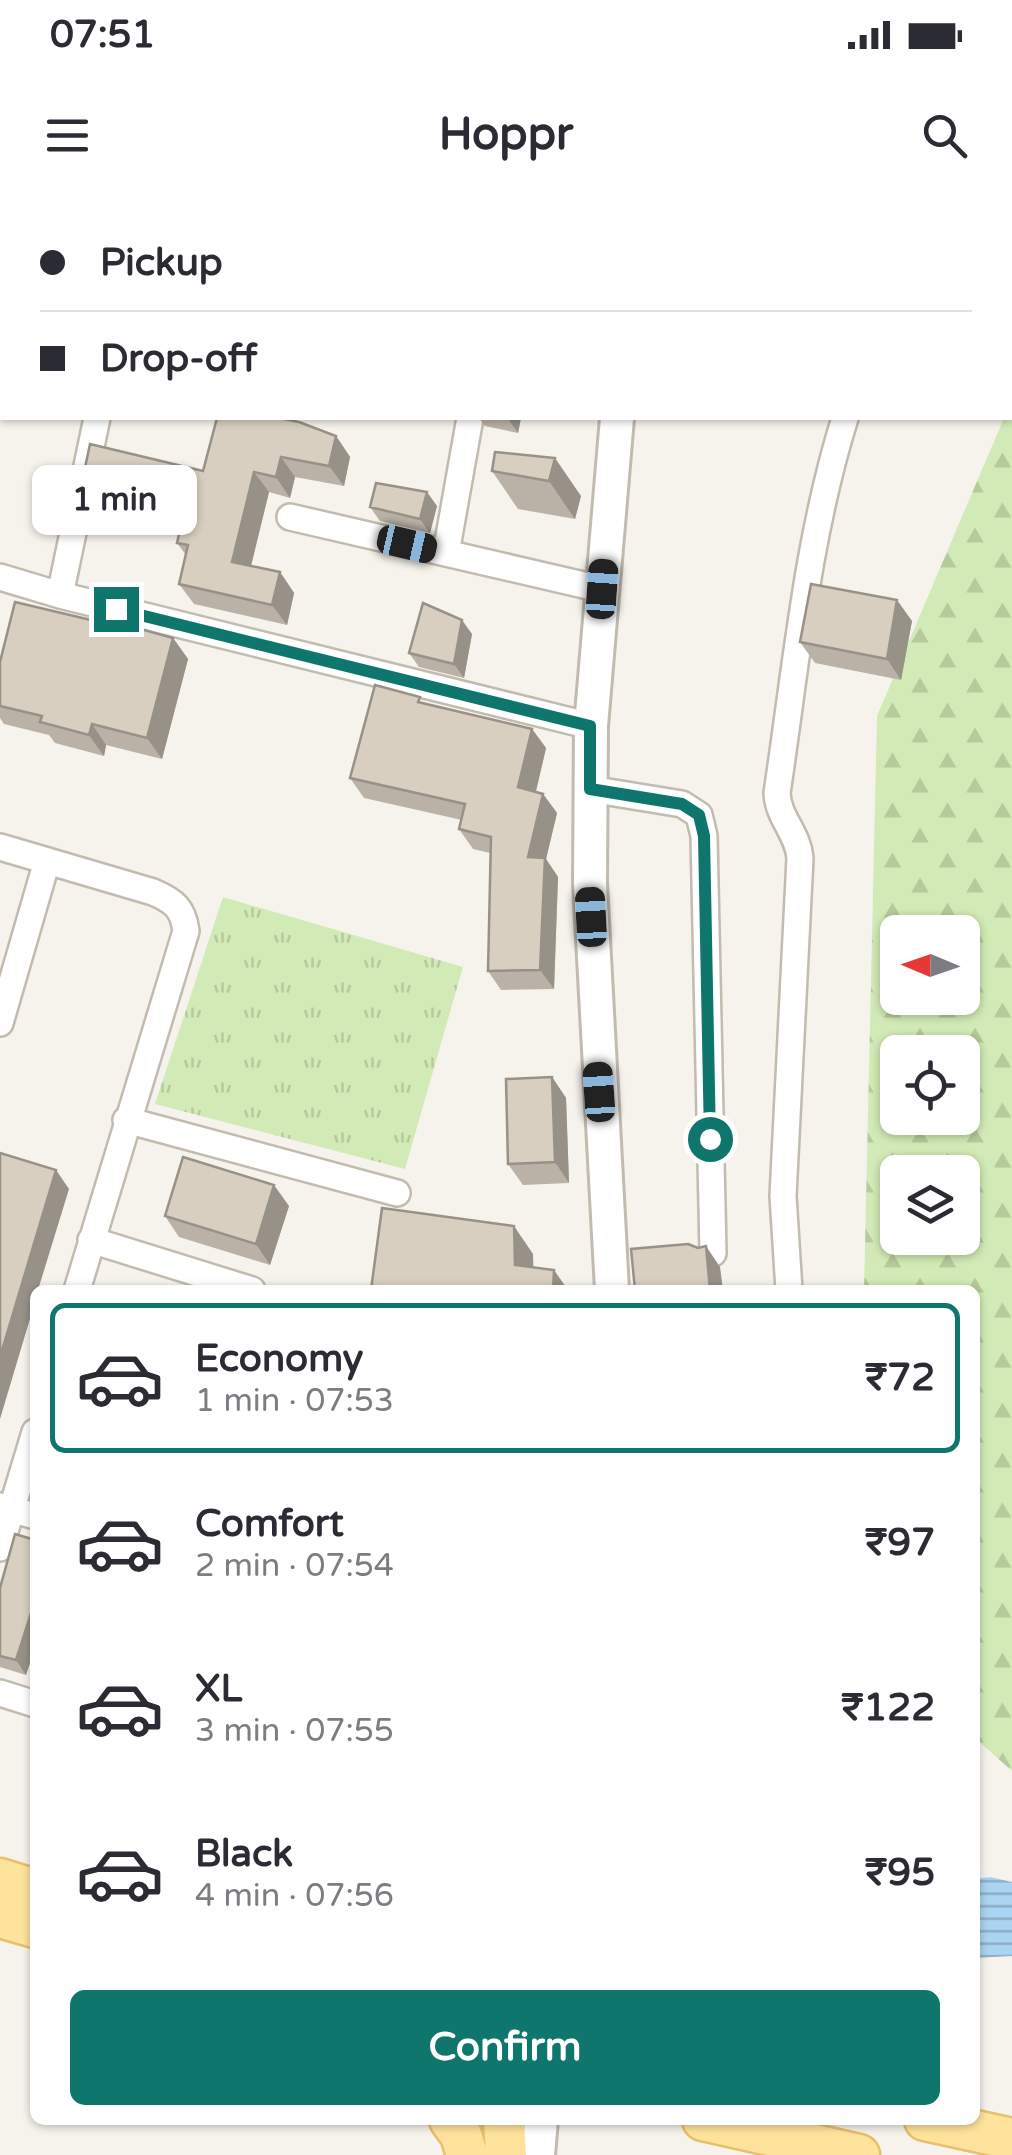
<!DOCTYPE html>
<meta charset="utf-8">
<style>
:root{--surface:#fff;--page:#f7f7f7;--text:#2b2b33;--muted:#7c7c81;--line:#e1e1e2;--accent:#0f766e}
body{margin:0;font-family:"Varela Round",sans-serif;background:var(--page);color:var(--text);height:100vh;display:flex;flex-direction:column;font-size:38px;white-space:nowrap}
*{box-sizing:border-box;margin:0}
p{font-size:32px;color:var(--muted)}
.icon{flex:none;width:55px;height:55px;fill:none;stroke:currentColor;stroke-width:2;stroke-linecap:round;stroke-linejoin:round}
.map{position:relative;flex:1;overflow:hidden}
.drawer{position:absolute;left:30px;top:1085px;width:950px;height:840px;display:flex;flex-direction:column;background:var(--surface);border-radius:15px;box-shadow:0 2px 8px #0004}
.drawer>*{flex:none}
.top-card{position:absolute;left:0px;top:0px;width:1012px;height:220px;box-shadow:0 2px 8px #0004;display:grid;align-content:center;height:220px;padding:0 40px;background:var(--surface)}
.needle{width:65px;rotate:272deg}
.tools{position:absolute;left:880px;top:715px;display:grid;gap:20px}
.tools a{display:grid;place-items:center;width:100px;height:100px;border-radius:15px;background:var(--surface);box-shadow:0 2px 8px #0004;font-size:50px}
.end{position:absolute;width:45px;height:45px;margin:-22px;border:12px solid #0f766e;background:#fff;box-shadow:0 0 0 5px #fff}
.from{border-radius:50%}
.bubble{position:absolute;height:70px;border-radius:15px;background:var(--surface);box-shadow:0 2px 8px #0004;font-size:32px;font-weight:800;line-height:70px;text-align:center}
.car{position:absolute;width:30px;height:60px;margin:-30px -15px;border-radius:12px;box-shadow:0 0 8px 2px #0007;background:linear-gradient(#222 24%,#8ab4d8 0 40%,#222 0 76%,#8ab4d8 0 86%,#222 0)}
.top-card b{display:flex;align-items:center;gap:35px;height:95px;font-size:38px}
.top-card b+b{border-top:2px solid var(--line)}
.top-card i{width:25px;height:25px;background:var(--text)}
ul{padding:18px 0 0;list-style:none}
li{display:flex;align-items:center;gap:30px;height:150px;margin:0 20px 15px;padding:0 20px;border:5px solid transparent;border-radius:15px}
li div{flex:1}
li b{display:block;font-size:38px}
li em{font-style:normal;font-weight:800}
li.on{border-color:var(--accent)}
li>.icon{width:90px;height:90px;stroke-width:1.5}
.cta{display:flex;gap:20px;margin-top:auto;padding:20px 40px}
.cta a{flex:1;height:115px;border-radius:15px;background:var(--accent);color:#fff;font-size:40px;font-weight:800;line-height:115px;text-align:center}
.status{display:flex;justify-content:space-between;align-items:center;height:70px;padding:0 50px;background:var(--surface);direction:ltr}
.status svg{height:28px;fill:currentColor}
header{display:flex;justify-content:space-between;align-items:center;height:130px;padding:0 40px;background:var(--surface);font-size:45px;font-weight:800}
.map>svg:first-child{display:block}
.forest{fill:url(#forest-firs);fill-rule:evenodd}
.park{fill:url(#park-tufts)}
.water{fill:url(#water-rules)}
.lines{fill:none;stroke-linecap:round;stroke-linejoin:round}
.minor-casing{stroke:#c2bbae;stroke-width:30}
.tertiary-casing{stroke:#c2bbae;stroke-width:38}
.primary-casing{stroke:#e6c16a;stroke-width:45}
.minor{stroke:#fff;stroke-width:25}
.tertiary{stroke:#fff;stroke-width:32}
.primary{stroke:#ffe39c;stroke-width:40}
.wall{fill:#bab2a6}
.shaded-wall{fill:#979187}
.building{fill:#d8cfc1;stroke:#979187;stroke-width:2.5}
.route{stroke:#0f766e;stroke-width:12}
</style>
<div class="status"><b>07:51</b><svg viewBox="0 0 49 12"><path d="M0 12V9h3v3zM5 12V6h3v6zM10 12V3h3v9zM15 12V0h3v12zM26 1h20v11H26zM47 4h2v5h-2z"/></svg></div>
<header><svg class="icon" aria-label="menu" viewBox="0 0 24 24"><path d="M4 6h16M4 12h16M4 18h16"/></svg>Hoppr<svg class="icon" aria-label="search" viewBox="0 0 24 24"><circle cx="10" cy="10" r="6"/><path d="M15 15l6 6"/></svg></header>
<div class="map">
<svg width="1012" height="1955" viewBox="0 0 1012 1955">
<defs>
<pattern id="forest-firs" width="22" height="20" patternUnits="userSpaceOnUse" patternTransform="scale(2.5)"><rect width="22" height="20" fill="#d2eab5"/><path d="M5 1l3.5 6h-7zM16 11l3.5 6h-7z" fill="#b6ca9c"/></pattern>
<pattern id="park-tufts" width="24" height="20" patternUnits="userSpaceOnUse" patternTransform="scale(2.5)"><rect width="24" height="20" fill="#d2eab5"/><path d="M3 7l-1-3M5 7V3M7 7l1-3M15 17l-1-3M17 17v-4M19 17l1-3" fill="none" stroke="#b6ca9c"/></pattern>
<pattern id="water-rules" width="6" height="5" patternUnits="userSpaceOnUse" patternTransform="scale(2.5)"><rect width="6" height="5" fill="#a9d4f2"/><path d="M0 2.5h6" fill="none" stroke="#8caec5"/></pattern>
</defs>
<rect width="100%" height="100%" fill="#f6f3ec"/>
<path class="forest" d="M 1012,200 L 1012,1571 L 975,1538 L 975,1090 L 864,1090 L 877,516 L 1004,218 L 1010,218 ZM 898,732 L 962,732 L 962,798 L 898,798 ZM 898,852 L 962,852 L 962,918 L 898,918 ZM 898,972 L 962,972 L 962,1038 L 898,1038 Z"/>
<path class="park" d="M 223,697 L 463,767 L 405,969 L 155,904 Z"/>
<path class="water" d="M 990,1677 L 1012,1682 L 1012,1756 L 975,1758 L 975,1679 Z"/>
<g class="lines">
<g class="minor-casing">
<path id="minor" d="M 908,0 L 908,2
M 78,2 L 79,0
M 358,2 L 359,0
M 503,2 L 504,0
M 0,176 L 2,171
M 290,317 L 601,389
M 446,353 L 470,218
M 0,377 L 60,395 L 591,526
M 60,395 L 97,218
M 590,589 L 682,604 L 699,615 L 704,636 L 713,1053
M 0,647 L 153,692 C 174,701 183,708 186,731 L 77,1090
M 0,823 L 47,661
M 126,920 L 397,993
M 91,1040 L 252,1090
M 789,1090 L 783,996 L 800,658 C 798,633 778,618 777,593 C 796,467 807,339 845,218
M 0,1306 L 35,1316
M 0,1348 L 35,1232
M 0,1493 L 35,1504"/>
</g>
<g class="tertiary-casing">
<path id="tertiary" d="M 649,2 L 649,0
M 612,1090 L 590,683 L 591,526 L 617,218
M 538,1955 L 541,1920"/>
</g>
<g class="primary-casing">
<path id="primary" d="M 0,1679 L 35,1690
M 0,1717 L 35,1727
M 450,1920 L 461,1935 L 467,1955
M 504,1920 L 506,1955
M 703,1920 L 859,1955
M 925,1920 L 1012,1939"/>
</g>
<use href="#minor" class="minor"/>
<use href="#tertiary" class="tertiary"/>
<use href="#primary" class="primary"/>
</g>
<path class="wall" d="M 479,218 L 521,218 L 518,233 L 485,226 Z
M 336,236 L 350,257 L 344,286 L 295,277 L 290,298 L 269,292 L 251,366 L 280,372 L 294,393 L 287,425 L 194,404 L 179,384 L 186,355 L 177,343 L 179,332 L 94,311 L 80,291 L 203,271 Z
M 495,252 L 581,296 L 575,319 L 518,309 L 492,271 Z
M 437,306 L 430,333 L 380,321 L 370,307 Z
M 912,421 L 901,480 L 815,463 L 800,442 Z
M 129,429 L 173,438 L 188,459 L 162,559 L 106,545 L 104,556 L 55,543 L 49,535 L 4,524 L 0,518 L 0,462 Z
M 472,434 L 464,478 L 419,467 L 409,453 Z
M 424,504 L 532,529 L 546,548 L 536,592 L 543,594 L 557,613 L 546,659 L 558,677 L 554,789 L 501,790 L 488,771 L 490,653 L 473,649 L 459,629 L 462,620 L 364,598 L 350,578 Z
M 552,877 L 566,898 L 569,983 L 523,985 L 508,964 Z
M 289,1006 L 270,1065 L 179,1037 L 165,1016 Z
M 35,1340 L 35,1447 L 26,1475 L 0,1467 L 0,1388 Z"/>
<path class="shaded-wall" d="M 509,218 L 521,218 L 518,233 L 508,219 Z
M 336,236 L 350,257 L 344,286 L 329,266 Z
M 281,257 L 295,277 L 290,298 L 276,277 Z
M 555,258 L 581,296 L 575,319 L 549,281 Z
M 254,272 L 269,292 L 247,382 L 232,362 Z
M 427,292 L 437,306 L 430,333 L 420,319 Z
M 280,372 L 294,393 L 287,425 L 272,405 Z
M 897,400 L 912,421 L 901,480 L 887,459 Z
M 462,420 L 472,434 L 464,478 L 454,464 Z
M 173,438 L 188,459 L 162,559 L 147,538 Z
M 92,524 L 106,545 L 104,556 L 89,535 Z
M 532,529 L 546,548 L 532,607 L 518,587 Z
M 543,594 L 557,613 L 546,659 L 558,677 L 554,789 L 540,770 L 528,657 Z
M 552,877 L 566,898 L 569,983 L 555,962 Z
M 56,970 L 69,989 L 38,1090 L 35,1090 L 35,1102 L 0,1219 L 0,1157 Z
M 274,985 L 289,1006 L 270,1065 L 256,1044 Z
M 514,1026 L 533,1054 L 534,1090 L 515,1065 Z
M 706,1046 L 720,1067 L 723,1090 L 710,1090 Z
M 554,1070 L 568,1090 L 553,1090 Z
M 35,1401 L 35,1447 L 26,1475 L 16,1460 Z"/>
<path class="building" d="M 217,218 L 279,218 L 299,222 L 336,236 L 329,266 L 281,257 L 276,277 L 254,272 L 232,362 L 280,372 L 272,405 L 179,384 L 188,345 L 177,343 L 183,316 L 80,291 L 90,244 L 203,271 Z
M 495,252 L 555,258 L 549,281 L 492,271 Z
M 376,283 L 427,292 L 420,319 L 370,307 Z
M 811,384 L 897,400 L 887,459 L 800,442 Z
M 15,402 L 129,429 L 130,426 L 173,438 L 147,538 L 92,524 L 89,535 L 40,522 L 42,516 L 0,506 L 0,462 Z
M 423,403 L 462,420 L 454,464 L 409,453 Z
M 375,485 L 420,497 L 418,502 L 532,529 L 518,587 L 543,594 L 528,657 L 545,658 L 540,770 L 488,771 L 491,637 L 459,629 L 465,604 L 350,578 Z
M 552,877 L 555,962 L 508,964 L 506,879 Z
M 0,953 L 56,970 L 0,1157 Z
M 183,957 L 274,985 L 256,1044 L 165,1016 Z
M 382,1008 L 514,1026 L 515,1065 L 554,1070 L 553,1090 L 371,1090 Z
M 688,1044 L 698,1048 L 706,1046 L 710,1090 L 635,1090 L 631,1049 Z
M 15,1334 L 35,1340 L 35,1401 L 16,1460 L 0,1456 L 0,1388 Z"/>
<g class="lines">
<path class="route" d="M 116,409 L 590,526 L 590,589 L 682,604 L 699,615 L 704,636 L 710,939"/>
</g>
</svg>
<div class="tools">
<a><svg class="needle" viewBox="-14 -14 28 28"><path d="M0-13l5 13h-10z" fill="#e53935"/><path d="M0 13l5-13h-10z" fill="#7c7c81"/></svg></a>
<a><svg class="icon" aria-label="locate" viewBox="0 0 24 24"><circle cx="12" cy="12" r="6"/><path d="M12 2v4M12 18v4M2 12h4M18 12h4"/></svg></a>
<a><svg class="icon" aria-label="layers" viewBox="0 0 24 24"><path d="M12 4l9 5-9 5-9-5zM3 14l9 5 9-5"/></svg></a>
</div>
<i class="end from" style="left:710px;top:939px"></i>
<i class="end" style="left:116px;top:409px"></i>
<div class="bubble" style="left:32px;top:265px;width:165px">1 min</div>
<i class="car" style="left:407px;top:344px;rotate:103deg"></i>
<i class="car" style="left:602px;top:389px;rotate:4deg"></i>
<i class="car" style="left:591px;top:717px;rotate:357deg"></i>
<i class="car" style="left:599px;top:892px;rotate:356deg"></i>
<div class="top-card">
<b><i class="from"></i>Pickup</b>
<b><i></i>Drop-off</b>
</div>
<section class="drawer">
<ul>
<li class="on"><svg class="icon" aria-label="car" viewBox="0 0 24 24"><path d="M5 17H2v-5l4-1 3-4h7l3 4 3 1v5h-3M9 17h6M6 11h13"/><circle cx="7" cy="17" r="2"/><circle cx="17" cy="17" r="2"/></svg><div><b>Economy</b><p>1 min · 07:53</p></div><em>₹72</em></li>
<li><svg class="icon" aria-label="car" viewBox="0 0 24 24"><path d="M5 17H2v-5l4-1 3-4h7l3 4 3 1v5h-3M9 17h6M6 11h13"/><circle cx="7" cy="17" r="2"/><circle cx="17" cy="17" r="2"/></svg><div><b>Comfort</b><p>2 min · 07:54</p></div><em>₹97</em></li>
<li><svg class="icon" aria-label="car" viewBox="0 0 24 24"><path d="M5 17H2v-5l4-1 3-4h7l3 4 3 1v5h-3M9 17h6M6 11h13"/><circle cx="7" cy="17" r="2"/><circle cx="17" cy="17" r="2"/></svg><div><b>XL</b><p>3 min · 07:55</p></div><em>₹122</em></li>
<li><svg class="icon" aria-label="car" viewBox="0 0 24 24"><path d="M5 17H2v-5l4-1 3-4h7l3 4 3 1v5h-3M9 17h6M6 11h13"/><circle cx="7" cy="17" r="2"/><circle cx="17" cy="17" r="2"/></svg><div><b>Black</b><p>4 min · 07:56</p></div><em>₹95</em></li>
</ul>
<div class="cta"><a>Confirm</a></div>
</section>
</div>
